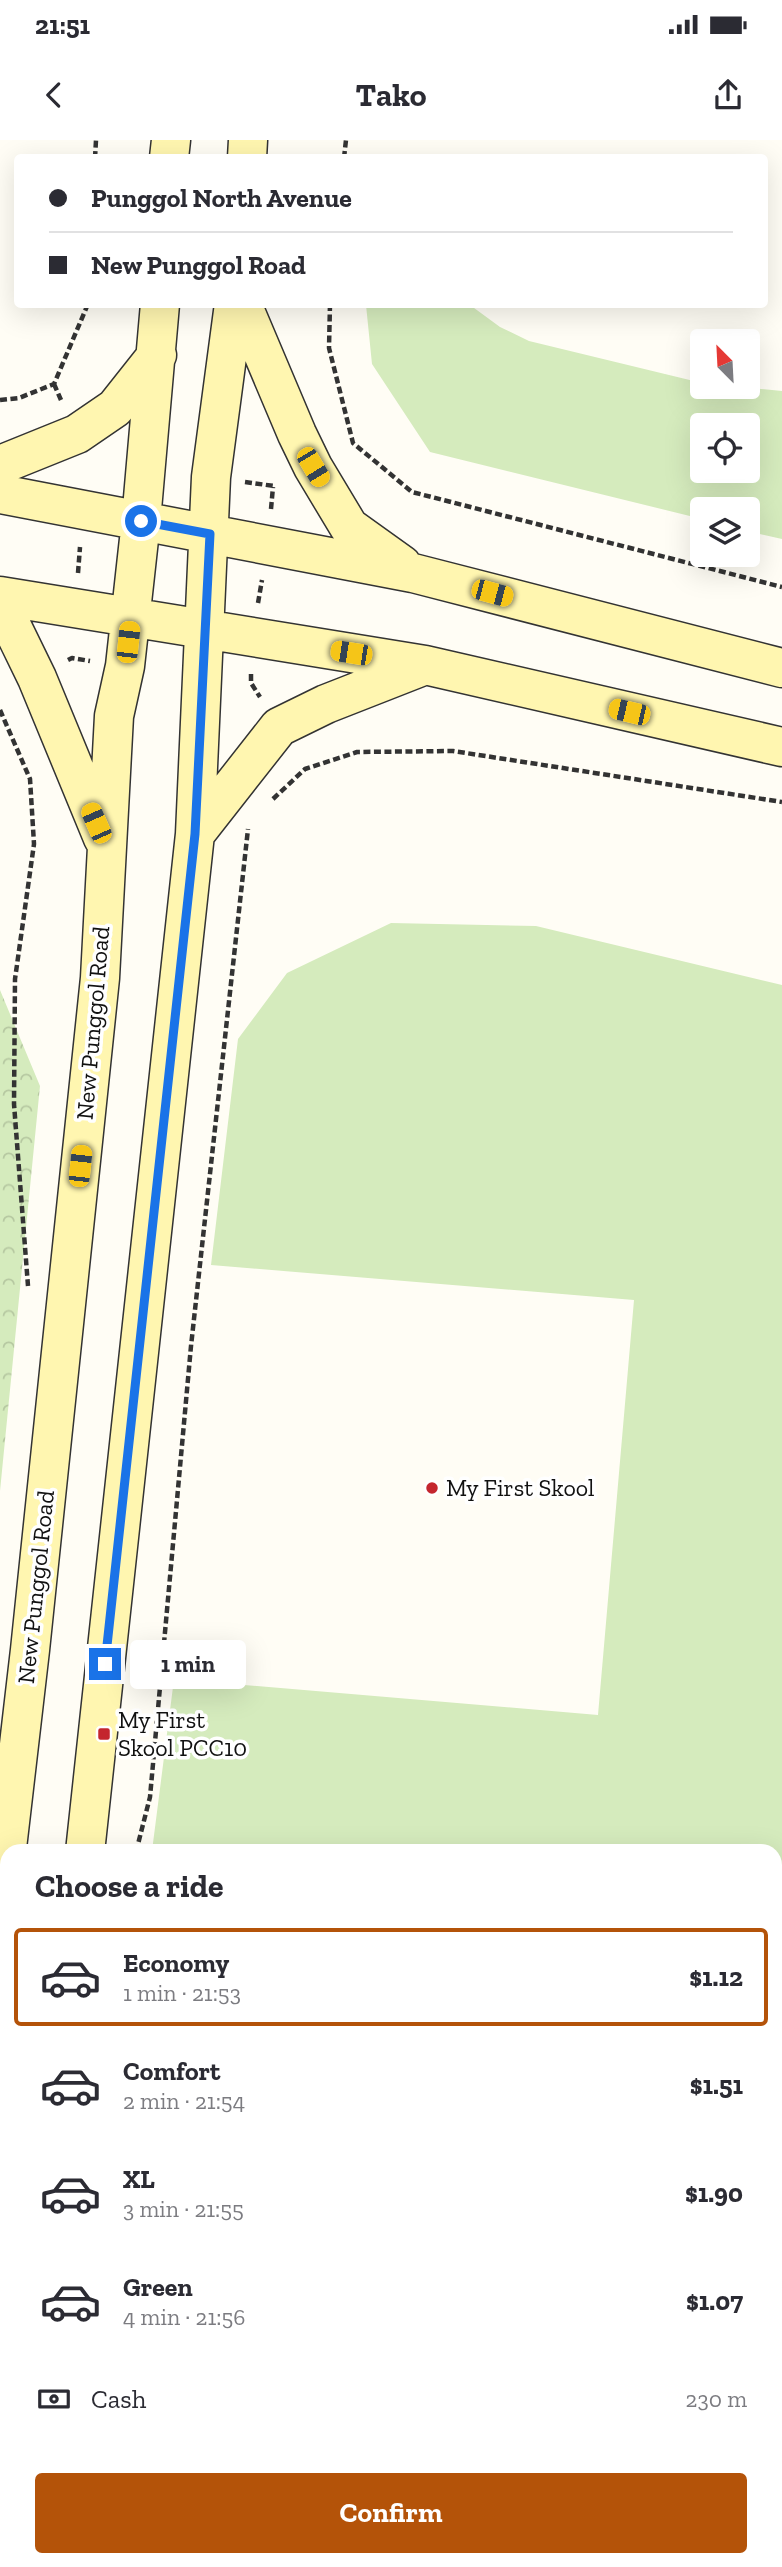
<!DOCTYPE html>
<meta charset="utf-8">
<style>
:root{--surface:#fff;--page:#f7f7f7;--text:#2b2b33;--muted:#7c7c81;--line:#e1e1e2;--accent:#b45309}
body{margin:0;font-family:"Zilla Slab",serif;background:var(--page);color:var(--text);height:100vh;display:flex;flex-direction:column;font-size:26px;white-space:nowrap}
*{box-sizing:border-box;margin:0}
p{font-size:23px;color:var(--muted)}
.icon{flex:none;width:38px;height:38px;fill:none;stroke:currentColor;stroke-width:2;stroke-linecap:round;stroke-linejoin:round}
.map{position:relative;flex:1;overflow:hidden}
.drawer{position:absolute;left:0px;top:1704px;width:782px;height:723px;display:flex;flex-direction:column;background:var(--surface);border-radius:21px 21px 0 0;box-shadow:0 7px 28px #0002}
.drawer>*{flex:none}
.hud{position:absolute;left:14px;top:14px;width:754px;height:154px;border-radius:7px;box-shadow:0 7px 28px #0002;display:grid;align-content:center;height:154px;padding:0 35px;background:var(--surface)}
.needle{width:46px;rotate:336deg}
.controls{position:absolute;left:690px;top:189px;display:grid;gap:14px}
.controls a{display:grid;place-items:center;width:70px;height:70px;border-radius:7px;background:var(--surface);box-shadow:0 7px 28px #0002;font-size:35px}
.end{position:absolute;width:32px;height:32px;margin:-16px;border:9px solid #1a73e8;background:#fff;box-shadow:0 0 0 4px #fff}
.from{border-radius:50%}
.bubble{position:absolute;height:49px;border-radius:7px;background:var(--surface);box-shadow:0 7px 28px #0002;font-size:23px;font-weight:700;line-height:49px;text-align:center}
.car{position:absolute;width:21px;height:42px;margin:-21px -10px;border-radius:9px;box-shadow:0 0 5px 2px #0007;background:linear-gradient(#f5c518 24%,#345 0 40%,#f5c518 0 76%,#345 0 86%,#f5c518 0)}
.hud b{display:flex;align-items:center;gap:24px;height:66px;font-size:26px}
.hud b+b{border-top:2px solid var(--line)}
.hud i{width:18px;height:18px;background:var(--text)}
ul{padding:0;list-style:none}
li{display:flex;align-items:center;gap:21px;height:98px;margin:0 14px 10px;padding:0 21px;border:4px solid transparent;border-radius:7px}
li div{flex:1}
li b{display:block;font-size:26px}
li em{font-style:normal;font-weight:700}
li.on{border-color:var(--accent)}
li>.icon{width:63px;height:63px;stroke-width:1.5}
h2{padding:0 35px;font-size:32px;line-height:84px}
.pay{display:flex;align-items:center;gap:18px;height:77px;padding:0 35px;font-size:26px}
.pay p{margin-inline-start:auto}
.action{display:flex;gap:14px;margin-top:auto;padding:14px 35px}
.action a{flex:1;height:80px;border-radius:7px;background:var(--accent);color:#fff;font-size:28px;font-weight:700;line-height:80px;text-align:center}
.status{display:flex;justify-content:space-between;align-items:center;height:49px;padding:0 35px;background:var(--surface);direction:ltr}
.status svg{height:19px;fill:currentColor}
header{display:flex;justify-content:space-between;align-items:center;height:91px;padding:0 35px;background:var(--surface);font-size:32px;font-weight:700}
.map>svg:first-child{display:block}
.grass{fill:#d5ebbd;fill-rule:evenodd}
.park{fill:url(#park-crowns)}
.water{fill:url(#water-ripples);stroke:#3f96cf;stroke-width:2}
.pier{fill:#fffdf5}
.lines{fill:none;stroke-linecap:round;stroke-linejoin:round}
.secondary-casing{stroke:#333;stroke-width:41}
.path{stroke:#333;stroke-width:4.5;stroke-dasharray:7 3.5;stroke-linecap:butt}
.secondary{stroke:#fff6b0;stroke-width:38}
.route{stroke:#1a73e8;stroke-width:9}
.poi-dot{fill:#c4262e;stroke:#fff;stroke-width:2.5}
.labels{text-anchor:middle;stroke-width:7;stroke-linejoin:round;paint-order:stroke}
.street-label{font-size:24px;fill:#111;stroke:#fff}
.poi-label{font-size:24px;fill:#111;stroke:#fff;text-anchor:start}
</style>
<div class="status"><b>21:51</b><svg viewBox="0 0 49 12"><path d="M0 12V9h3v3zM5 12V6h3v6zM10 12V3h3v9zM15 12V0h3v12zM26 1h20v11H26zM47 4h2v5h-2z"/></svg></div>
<header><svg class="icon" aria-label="back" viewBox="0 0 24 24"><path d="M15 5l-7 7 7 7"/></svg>Tako<svg class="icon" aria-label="share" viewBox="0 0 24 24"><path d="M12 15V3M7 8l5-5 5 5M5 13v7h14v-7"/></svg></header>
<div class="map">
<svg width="782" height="2427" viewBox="0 0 782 2427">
<defs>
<pattern id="park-crowns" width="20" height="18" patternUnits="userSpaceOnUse" patternTransform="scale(1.75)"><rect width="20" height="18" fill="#d5ebbd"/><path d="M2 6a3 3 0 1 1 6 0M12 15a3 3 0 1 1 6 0" fill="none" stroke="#b6c8a1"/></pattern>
<pattern id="water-ripples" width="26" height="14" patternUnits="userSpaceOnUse" patternTransform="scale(1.75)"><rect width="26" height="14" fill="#b9e0f7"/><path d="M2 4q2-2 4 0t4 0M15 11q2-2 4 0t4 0" fill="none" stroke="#9ebfd3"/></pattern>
</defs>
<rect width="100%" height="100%" fill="#fffdf5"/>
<path class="grass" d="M 366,165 L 470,165 L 500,187 L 529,201 L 702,243 L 702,247 L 741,247 L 782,251 L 782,399 L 747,391 L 747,369 L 702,369 L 702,379 L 430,312 L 372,224 ZM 702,285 L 747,285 L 747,331 L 702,331 Z
M 391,783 L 536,786 L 782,845 L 782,1795 L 775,1797 L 775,1712 L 152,1711 L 174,1539 L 598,1575 L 634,1160 L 211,1125 L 238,899 L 287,833 Z"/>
<path class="park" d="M 0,850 L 40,946 L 0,1351 Z
M 782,1795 L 782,2065 L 775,2066 L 775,1797 Z"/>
<path class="water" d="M 782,1873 L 782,1982 L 775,1984 L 775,1875 Z"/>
<path class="pier" d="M 0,1973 L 7,1973 L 5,2062 L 0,2062 Z"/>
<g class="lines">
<g class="secondary-casing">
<path id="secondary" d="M 169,18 L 171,0
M 247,18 L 248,0
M 242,164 L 297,294 L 313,327 L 349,387 L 402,425
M 0,325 L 77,294 L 115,268 L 157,215
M 0,354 L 413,433 L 782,528
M 0,456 L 425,525 L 782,607
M 0,462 L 37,538 L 103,698
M 195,694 L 279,587 L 326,564 L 423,526
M 85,1712 L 195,694 L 211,337 L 234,164
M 0,1768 L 30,1510 L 100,838 L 114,576 L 125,526 L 141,381 L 160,164
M 9,2427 L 10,2420"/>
</g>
<path class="path" d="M 95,18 L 96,0
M 344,18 L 346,0
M 330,164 L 329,208 L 353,303 L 412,352 L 782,447
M 54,244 L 61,260
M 0,260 L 19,258 L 54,244 L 88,164
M 245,342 L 274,346
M 271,369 L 273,347
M 78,433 L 80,407
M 258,463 L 262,440
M 68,520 L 72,518 L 90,521
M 251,534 L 251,543 L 260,557
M 0,570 L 30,639 L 34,704 L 15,839 L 14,964 L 28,1146
M 273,659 L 305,629 L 357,612 L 453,611 L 782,662
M 136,1712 L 150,1657 L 191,1206 L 248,689
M 775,1832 L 782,1830
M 0,1929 L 7,1931
M 775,2039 L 782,2037
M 0,2117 L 7,2117"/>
<use href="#secondary" class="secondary"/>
</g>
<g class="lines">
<path class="route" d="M 105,1524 L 195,694 L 210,394 L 141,381"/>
</g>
<g class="poi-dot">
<circle cx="432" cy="1348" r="7"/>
<rect x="97" y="1587" width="14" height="14" rx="3.5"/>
</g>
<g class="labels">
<g class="street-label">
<text transform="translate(93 883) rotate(-85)" y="8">New Punggol Road</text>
<text transform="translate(36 1447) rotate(-84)" y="8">New Punggol Road</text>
</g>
<g class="poi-label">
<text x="446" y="1356">My First Skool</text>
<text x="118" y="1588">My First<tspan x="118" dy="28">Skool PCC10</tspan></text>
</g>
</g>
</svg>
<div class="controls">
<a><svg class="needle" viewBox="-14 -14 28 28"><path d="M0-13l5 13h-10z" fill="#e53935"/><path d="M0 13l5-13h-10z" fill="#7c7c81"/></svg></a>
<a><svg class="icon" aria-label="locate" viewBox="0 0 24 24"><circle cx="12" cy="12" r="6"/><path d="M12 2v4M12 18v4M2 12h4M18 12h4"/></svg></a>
<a><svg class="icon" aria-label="layers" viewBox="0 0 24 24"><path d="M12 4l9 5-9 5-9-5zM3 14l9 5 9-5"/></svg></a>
</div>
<i class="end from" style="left:141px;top:381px"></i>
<i class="end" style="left:105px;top:1524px"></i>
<div class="bubble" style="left:130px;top:1500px;width:116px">1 min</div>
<i class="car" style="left:313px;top:327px;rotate:149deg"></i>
<i class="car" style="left:492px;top:453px;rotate:105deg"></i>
<i class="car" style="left:128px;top:502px;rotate:6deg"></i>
<i class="car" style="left:351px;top:513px;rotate:279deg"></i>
<i class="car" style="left:629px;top:572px;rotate:283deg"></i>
<i class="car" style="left:96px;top:683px;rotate:336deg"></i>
<i class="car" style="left:80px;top:1026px;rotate:6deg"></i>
<div class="hud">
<b><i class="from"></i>Punggol North Avenue</b>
<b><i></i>New Punggol Road</b>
</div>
<section class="drawer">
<h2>Choose a ride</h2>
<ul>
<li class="on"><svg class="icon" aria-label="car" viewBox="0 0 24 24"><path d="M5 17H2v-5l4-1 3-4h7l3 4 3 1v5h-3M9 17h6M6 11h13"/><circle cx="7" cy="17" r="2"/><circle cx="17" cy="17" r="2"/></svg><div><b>Economy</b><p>1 min · 21:53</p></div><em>$1.12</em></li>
<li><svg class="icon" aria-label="car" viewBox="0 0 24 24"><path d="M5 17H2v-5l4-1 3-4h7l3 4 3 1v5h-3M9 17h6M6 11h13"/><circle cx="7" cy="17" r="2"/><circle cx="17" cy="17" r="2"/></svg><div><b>Comfort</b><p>2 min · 21:54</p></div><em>$1.51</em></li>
<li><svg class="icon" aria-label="car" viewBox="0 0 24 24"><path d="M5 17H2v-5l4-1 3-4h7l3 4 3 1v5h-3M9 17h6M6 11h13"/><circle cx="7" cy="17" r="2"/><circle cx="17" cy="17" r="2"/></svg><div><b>XL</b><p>3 min · 21:55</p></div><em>$1.90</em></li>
<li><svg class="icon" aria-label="car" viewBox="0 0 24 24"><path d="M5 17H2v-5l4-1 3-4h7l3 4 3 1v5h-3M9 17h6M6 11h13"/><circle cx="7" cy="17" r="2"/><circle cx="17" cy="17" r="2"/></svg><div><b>Green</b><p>4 min · 21:56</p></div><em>$1.07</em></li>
</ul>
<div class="pay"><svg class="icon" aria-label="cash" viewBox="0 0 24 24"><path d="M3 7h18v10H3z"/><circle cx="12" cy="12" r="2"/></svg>Cash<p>230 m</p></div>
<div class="action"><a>Confirm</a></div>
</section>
</div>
